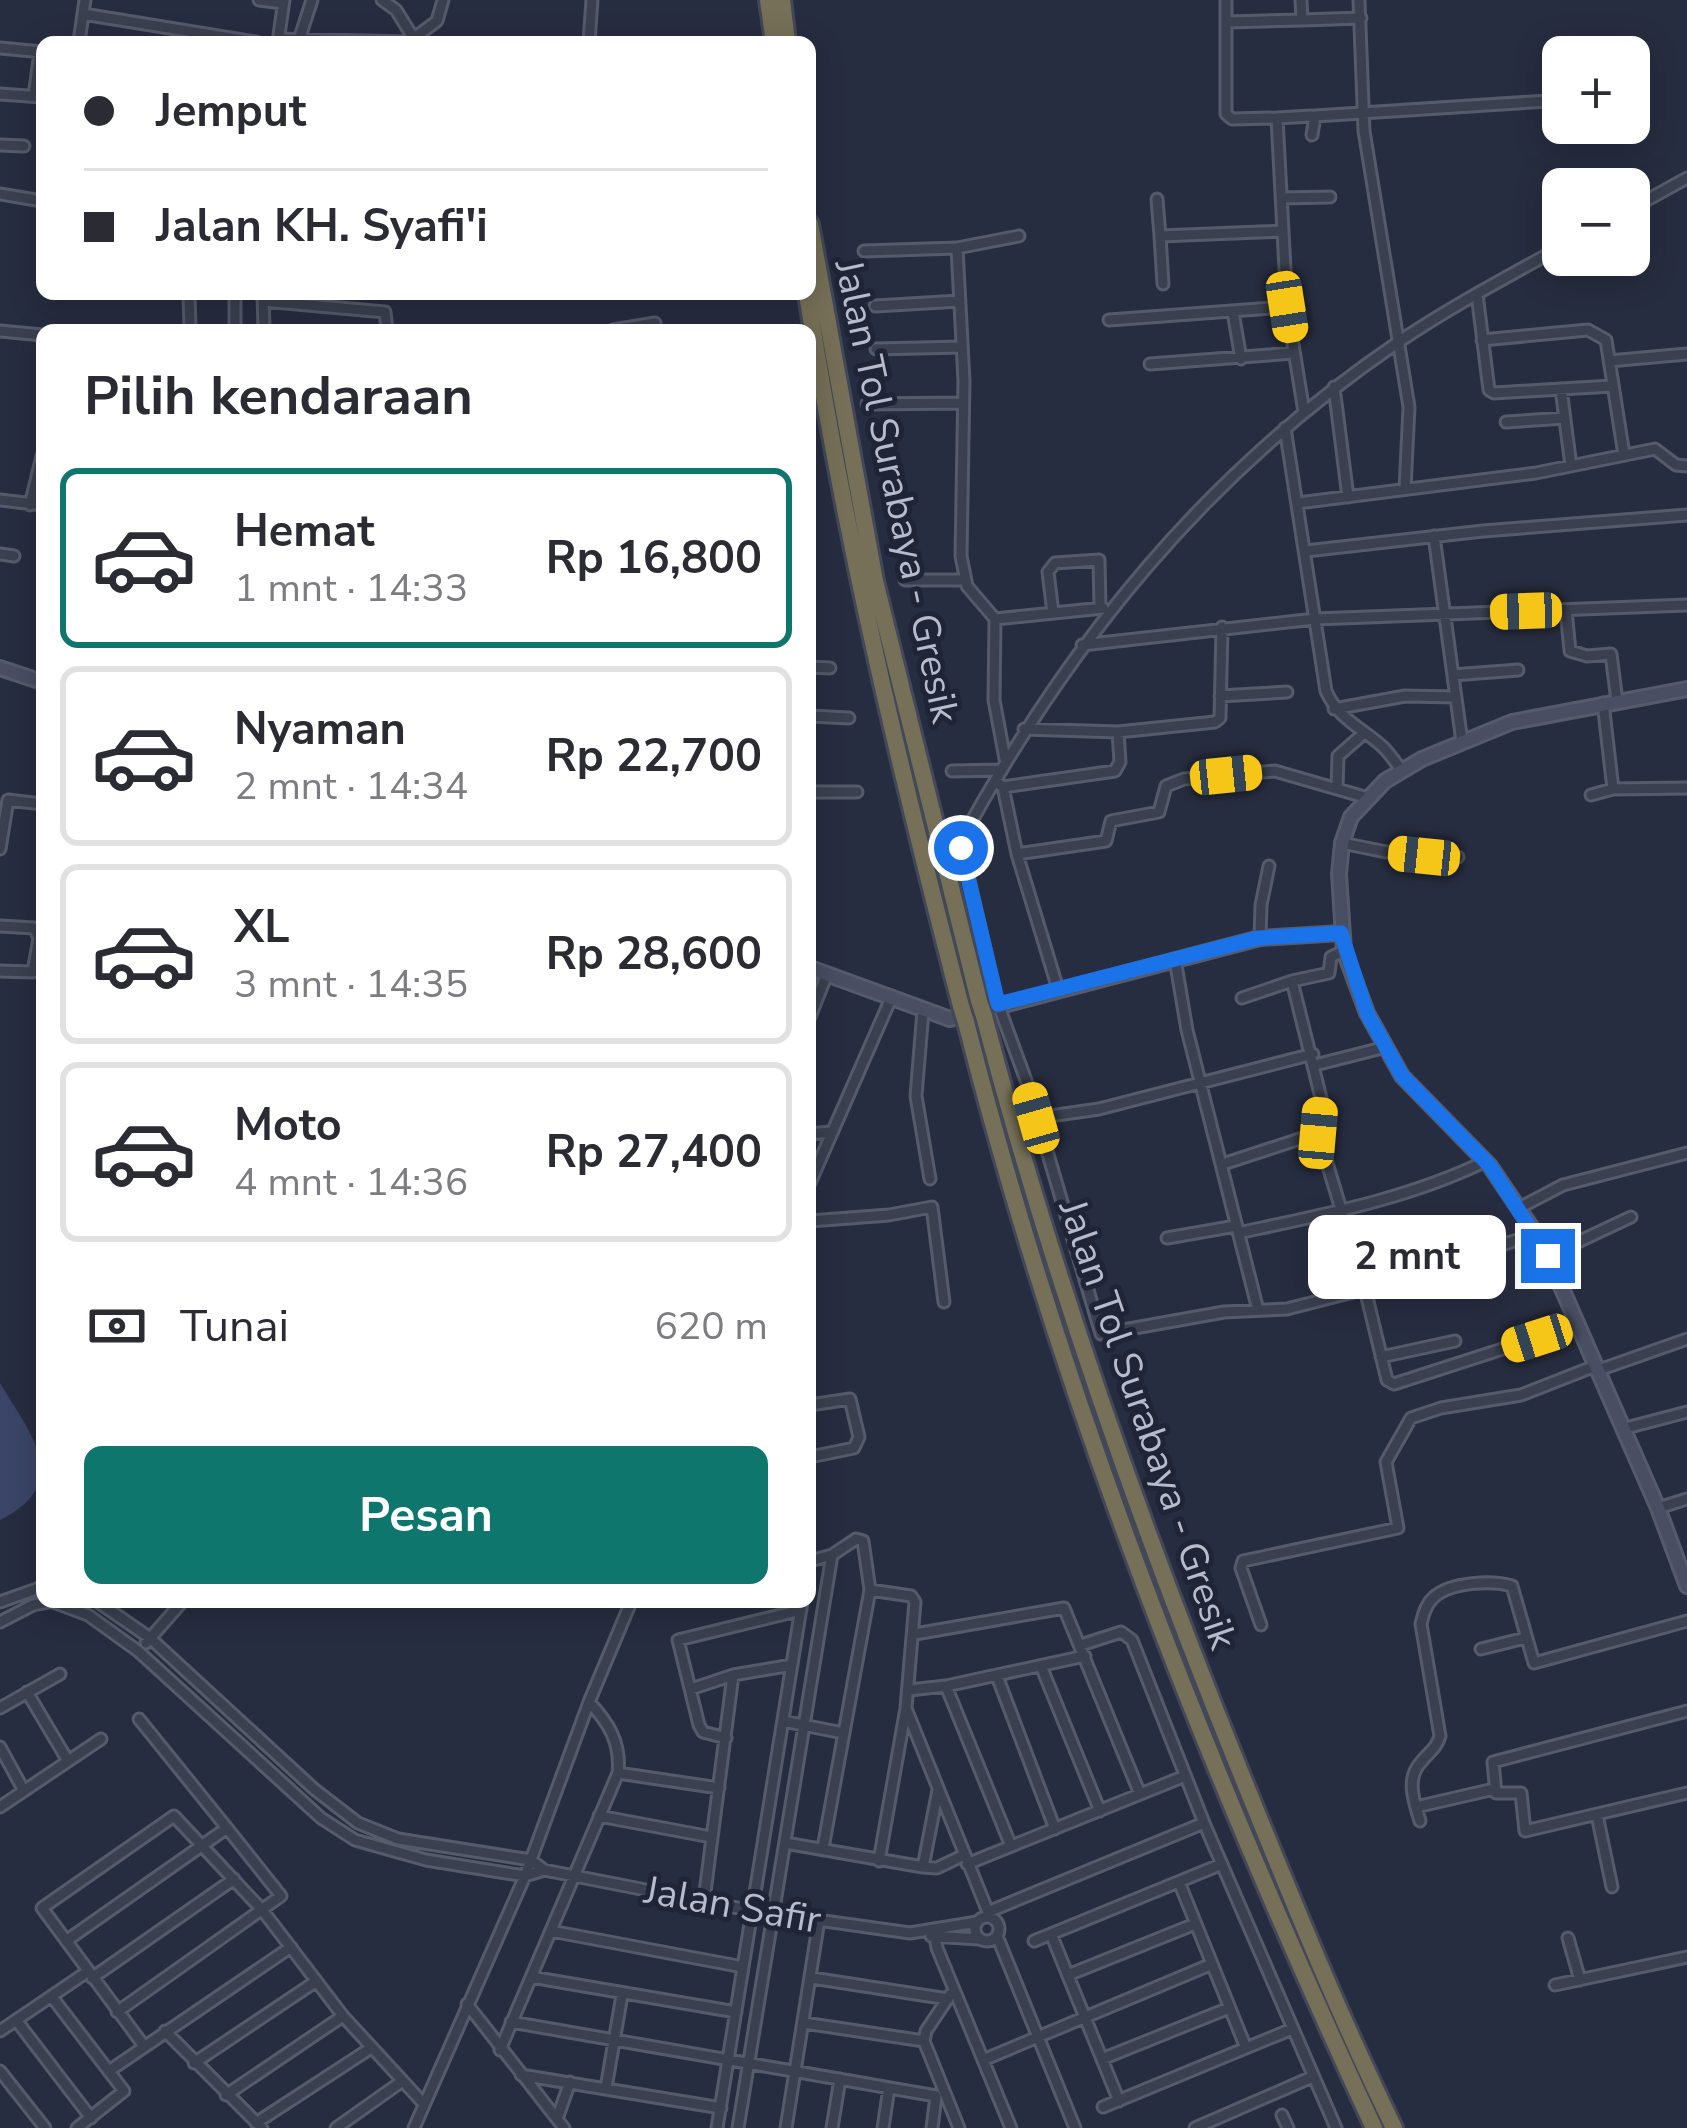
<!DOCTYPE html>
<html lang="id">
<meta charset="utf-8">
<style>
:root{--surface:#fff;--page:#f7f7f7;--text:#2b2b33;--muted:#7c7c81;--line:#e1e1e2;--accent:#0f766e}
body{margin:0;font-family:"Nunito Sans",sans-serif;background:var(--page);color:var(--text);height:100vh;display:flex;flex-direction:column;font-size:45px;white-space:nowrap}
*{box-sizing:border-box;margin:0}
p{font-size:39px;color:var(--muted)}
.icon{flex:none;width:66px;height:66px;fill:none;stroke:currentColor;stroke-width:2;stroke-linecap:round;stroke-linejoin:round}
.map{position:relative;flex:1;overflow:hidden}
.drawer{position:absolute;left:36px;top:324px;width:780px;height:1284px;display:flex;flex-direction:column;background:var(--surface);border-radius:18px;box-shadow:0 6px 30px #0003}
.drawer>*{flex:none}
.top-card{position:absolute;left:36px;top:36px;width:780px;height:264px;border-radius:18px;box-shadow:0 6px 30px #0003;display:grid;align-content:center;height:264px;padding:0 48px;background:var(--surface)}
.fabs{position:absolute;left:1542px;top:36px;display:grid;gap:24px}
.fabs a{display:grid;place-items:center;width:108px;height:108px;border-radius:18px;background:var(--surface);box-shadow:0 6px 30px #0003;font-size:60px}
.end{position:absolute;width:54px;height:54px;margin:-27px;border:15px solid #1a73e8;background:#fff;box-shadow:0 0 0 6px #fff}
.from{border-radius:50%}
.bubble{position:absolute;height:84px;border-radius:18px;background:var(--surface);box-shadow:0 6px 30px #0003;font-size:39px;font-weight:700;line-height:84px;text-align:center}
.car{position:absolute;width:36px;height:72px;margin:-36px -18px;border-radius:15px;box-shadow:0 0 9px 3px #0007;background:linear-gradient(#f5c518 24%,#345 0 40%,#f5c518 0 76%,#345 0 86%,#f5c518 0)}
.top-card b{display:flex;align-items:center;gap:42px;height:114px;font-size:45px}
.top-card b+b{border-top:3px solid var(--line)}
.top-card i{width:30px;height:30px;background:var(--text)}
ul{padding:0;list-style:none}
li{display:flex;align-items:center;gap:36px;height:180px;margin:0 24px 18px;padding:0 24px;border:6px solid var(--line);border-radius:18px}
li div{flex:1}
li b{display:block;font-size:45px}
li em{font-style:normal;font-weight:700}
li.on{border-color:var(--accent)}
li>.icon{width:108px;height:108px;stroke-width:1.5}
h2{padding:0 48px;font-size:54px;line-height:144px}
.pay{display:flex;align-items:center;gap:30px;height:132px;padding:0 48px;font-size:45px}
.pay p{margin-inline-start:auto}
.action{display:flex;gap:24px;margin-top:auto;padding:24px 48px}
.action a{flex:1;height:138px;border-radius:18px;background:var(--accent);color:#fff;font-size:48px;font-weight:700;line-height:138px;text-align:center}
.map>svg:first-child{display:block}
.water{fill:#3b4567}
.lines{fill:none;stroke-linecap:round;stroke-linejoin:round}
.street-casing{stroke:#555b6b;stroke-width:15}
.secondary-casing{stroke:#555b6b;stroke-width:18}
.highway-casing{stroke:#424858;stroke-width:22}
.street{stroke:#3b4050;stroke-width:9}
.secondary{stroke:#494e63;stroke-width:12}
.highway{stroke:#767058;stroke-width:16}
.highway-bridge-casing{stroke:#424858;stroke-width:22;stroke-linecap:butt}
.highway-bridge{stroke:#767058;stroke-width:16}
.route{stroke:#1a73e8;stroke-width:15}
.labels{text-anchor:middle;stroke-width:10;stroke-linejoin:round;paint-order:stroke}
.street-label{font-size:39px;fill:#b7bbcb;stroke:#1f2536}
</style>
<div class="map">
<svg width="1687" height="2128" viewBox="0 0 1687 2128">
<rect width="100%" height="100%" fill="#272d40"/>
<path class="water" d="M 0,1383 C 30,1434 75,1483 0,1520 Z"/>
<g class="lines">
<g class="street-casing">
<path id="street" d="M 259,0 L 283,3
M 382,0 L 396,10 L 416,42
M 1226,0 L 1226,114 L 1232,119 L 1277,118 L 1287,307 L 1304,412
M 1359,0 L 1364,131 L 1409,407 L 1405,489
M 83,14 L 256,42
M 1302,20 L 1361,18
M 1228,22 L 1302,20 L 1301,0
M 414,38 L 437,21 L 443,0
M 279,39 L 409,42
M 299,40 L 312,0
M 79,42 L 85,0
M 278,42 L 284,0
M 589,42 L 592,0
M 0,48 L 42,52
M 0,94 L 42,97
M 34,96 L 40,52
M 1277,118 L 1311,116
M 1312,135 L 1315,116 L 1563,100
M 0,145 L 24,146
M 0,194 L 42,201
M 1281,198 L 1330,197
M 1157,199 L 1160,236
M 1629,210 L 1687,178
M 957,248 L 1019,236
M 864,251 L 957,248 L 964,381 L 961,556 L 967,586 L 995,619 L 994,700 L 1005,759
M 1163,284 L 1160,236 L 1283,231
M 189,294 L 190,330
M 263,294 L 264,330
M 1477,294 L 1489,390 L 1494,393 L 1612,386
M 263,301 L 385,312 L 387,330
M 875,306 L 960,301
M 1233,312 L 1241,359
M 1109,320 L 1287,307
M 235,330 L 235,294
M 613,330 L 655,323
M 0,331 L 42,335
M 1482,340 L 1588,330 L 1606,340 L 1624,455
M 876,349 L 962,347
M 1609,361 L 1687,354
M 1150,364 L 1294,353
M 1334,387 L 1348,497
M 1561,389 L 1571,466
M 867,404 L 963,403
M 1506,422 L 1565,418
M 1285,428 L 1326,691 C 1339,720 1361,727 1383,747 C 1390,754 1396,763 1402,771
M 0,500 L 42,505
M 1298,503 L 1536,473 L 1655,449 L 1676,465 L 1687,466
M 30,505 L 42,456
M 1434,536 L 1462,742
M 1306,551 L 1483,531 L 1687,515
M 0,554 L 14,556
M 905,580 L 966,580
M 1566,610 L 1570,651 L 1587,656 L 1611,654 L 1617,701
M 1053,613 L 1048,572 L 1055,563 L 1099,560 L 1100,607
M 995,619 L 1103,608
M 1082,645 L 1315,619 L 1687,605
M 810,667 L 830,668
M 1453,675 L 1518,670
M 1220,696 L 1287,692
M 1603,703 L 1613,789
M 1334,709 L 1405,696 L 1456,697
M 810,716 L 849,718
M 1024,729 L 1118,732 L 1215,722 L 1220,718 L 1222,627
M 952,771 L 1001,770
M 996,782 L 1003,787 L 1017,854 L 1058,989
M 1003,787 L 1115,771 L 1120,762 L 1118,732
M 1337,788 L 1338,756 L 1362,735
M 810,792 L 857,792
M 1591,795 L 1613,789 L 1687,788
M 1342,843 L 1386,852 L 1458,857
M 0,849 L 8,800 L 42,804
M 1017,854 L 1106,841 L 1111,821 L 1159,812 L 1166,786 L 1184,779 L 1275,771 L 1368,798
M 0,926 L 34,928 L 39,938 L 33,972 L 0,971
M 1260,938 L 1261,905 L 1269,866
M 1344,951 L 1331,957 L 1329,973 L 1292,981 L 1321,1098 L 1318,1133 L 1365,1289 L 1387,1380 L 1394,1384 L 1577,1325
M 1175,959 L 1187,1030 L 1258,1310
M 1242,998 L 1292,981
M 923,1011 L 916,1096 L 930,1179
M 810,1017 L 827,974
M 1315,1065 L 1386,1047
M 1036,1118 L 1099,1109 L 1313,1054
M 810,1134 L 830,1132
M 1223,1164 L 1318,1133
M 810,1183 L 892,996
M 1519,1208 L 1563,1185 L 1687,1153
M 810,1221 L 889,1215 L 932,1207 L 944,1302
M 1238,1233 C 1322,1215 1408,1199 1486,1161
M 1536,1234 L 1365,1289 L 1287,1309 L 1224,1312 L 1101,1334 L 1027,1083 L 998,1004 L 960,842 C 1070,641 1206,473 1397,343 C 1450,307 1507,277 1563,246
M 1167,1238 L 1236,1226
M 1548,1256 L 1631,1217
M 1381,1357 L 1455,1341
M 1596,1371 L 1687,1339
M 810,1405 L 850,1399 L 859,1437 L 854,1448 L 810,1457
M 1622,1429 L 1687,1412
M 1658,1508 L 1687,1499
M 870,1590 L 911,1596 L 915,1602 L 906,1708 L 879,1861
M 0,1602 L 42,1587
M 53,1602 L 88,1615 L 138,1651 L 321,1818 L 355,1840 L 426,1860 L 525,1876 L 544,1870 L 753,1911 L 910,1933 L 977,1922
M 98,1602 L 150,1638 L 314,1789 L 358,1823 L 398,1839 L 531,1860 L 544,1870
M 0,1622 L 33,1605 L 49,1602
M 1261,1625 L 1241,1568 L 1243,1561 L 1398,1528 L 1386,1462 L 1411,1418 L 1441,1408 L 1521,1395 L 1595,1366
M 915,1634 L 1064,1608 L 1140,1794
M 146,1643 L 182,1602
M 1081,1645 L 1121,1632 L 1132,1640 L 1204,1823 L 1336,2128
M 1481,1649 L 1525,1638
M 1041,1666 L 1100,1811
M 997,1676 L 1055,1829
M 946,1686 L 1011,1846
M 691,1689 L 733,1675 L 792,1665
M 909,1690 L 946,1686 L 1085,1656
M 27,1692 L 68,1761
M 0,1708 L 60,1674
M 907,1711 L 988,1912
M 1687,1711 L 1493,1762 L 1496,1793 L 1521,1793 L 1525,1831 L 1687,1793
M 783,1721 L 843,1733
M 726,1738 L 703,1732 L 699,1725 L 678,1640 L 801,1610
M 0,1747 L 24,1791
M 618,1773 L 719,1788
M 0,1807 L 101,1739
M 1416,1807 L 1494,1789
M 1597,1815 L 1612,1887
M 599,1816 L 711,1837
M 1420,1821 C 1414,1801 1405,1778 1422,1761 C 1430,1751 1436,1749 1440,1736 L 1421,1624 C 1423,1614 1426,1604 1434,1597 C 1451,1582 1492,1580 1512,1586 L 1534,1663 L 1687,1621
M 785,1843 L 923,1867 L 937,1868 L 962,1856
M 823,1848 L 870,1590 L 863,1541 L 856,1539 L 832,1555
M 967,1864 L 1185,1776
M 923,1867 L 938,1790
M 1179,1882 L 1246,2048
M 704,1900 L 733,1675
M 988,1912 L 1204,1823
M975 1929a12 12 0 1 1 24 0a12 12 0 1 1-24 0Z
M 934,1930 L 937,1948 L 1011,2128
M 551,1931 L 743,1967
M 1051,1934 L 1119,2101
M 931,1936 L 979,1939
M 997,1936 L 1075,2128
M 1568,1938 L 1580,1980
M 66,1941 L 227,1828 L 139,1719
M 1034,1941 L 1222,1864
M 1068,1975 L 1195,1924
M 531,1977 L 736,2012
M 92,1978 L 234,1879
M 812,1978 L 948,1999
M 1555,1985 L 1687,1957
M 52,1997 L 124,2091 L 77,2128
M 467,2004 L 564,2128
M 117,2012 L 281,1896 L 227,1828
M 16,2020 L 91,2118
M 511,2022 L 936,2096
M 804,2023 L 924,2041 L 959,2128
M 0,2031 L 87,1972
M 165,2031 L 262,2128
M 924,2041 L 926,2031 L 950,1995
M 144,2046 L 42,1908 L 174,1816 L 263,1911 L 343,2016 L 424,2104
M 500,2050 L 618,1773 C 621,1743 609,1723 589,1702
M 1102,2059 L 1229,2008
M 983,2060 L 1212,1964
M 194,2063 L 315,1982
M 0,2071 L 45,2128
M 109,2071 L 291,1947
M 521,2075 L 721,2108
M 606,2088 L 622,1995
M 226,2095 L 343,2016
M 1103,2107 L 1292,2029
M 1282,2115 L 1288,2128
M 558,2116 L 570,2082
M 256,2123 L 371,2048
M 336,2128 L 401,2082
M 414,2128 L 525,1876 L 589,1702 L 631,1602
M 717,2128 L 802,1602
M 738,2128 L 832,1555 L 810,1561
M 786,2128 L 819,1920
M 832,2128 L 840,2079
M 883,2128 L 889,2088
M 932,2128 L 936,2096
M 1195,2128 L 1312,2077"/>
</g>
<g class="secondary-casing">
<path id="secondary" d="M 0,668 L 42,682
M 1687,689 L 1512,722 L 1422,759 L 1385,781 L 1351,817 L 1342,843 L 1339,874 L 1344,951 L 1367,1013 L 1402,1076 L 1490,1166 L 1542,1243 L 1658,1508 L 1687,1586
M 810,968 L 950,1019 L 1260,938 L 1341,933"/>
</g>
<g class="highway-casing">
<path id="highway" d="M 768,0 L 774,42
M 782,0 L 787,42
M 810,224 L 875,581 L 979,1001
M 807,294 C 844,534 900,771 961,1006
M 984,1016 C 1052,1276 1141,1527 1242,1776 C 1290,1894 1338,2013 1394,2128
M 966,1022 C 1062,1402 1209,1773 1374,2128"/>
</g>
<use href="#street" class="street"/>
<use href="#secondary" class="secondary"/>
<use href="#highway" class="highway"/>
<g class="highway-bridge-casing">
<path id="highway-bridge" d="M 979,1001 L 984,1016
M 961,1006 L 966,1022"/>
</g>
<use href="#highway-bridge" class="highway-bridge"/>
</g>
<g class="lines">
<path class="route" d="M 961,848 L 998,1004 L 1258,938 L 1341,933 L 1367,1013 L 1402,1076 L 1490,1166 L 1548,1256"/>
</g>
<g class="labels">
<g class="street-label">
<text transform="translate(898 491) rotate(78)" y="14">Jalan Tol Surabaya - Gresik</text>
<text transform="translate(1149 1424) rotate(71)" y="14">Jalan Tol Surabaya - Gresik</text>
<text transform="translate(733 1904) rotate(10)" y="14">Jalan Safir</text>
</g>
</g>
</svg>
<div class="fabs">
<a>+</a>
<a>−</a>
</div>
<i class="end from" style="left:961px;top:848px"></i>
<i class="end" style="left:1548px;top:1256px"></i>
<div class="bubble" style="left:1308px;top:1215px;width:198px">2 mnt</div>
<i class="car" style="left:1287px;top:307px;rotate:171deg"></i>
<i class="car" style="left:1526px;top:611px;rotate:268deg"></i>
<i class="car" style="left:1226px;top:775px;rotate:84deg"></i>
<i class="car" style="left:1424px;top:856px;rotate:276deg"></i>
<i class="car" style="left:1036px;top:1118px;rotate:344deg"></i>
<i class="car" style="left:1318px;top:1133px;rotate:5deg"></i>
<i class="car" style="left:1537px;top:1338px;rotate:252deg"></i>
<div class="top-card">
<b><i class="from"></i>Jemput</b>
<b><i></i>Jalan KH. Syafi'i</b>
</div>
<section class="drawer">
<h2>Pilih kendaraan</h2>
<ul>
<li class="on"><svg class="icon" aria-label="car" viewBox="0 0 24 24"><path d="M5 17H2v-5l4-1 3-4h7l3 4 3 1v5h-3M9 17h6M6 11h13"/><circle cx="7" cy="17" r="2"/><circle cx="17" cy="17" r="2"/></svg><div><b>Hemat</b><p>1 mnt · 14:33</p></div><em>Rp 16,800</em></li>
<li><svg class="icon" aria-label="car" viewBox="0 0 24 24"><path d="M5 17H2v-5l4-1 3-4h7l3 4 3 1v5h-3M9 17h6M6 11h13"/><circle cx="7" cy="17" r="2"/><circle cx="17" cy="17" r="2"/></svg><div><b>Nyaman</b><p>2 mnt · 14:34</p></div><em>Rp 22,700</em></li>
<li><svg class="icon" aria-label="car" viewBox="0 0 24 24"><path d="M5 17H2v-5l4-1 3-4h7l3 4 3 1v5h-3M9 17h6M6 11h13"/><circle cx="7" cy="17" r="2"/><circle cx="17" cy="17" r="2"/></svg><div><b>XL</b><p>3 mnt · 14:35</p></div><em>Rp 28,600</em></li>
<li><svg class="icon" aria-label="car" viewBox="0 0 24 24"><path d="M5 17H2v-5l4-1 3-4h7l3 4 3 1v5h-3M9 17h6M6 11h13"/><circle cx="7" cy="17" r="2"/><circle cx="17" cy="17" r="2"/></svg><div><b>Moto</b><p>4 mnt · 14:36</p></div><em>Rp 27,400</em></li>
</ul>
<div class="pay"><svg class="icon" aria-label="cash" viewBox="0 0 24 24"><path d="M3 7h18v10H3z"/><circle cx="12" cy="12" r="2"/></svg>Tunai<p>620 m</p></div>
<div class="action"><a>Pesan</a></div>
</section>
</div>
